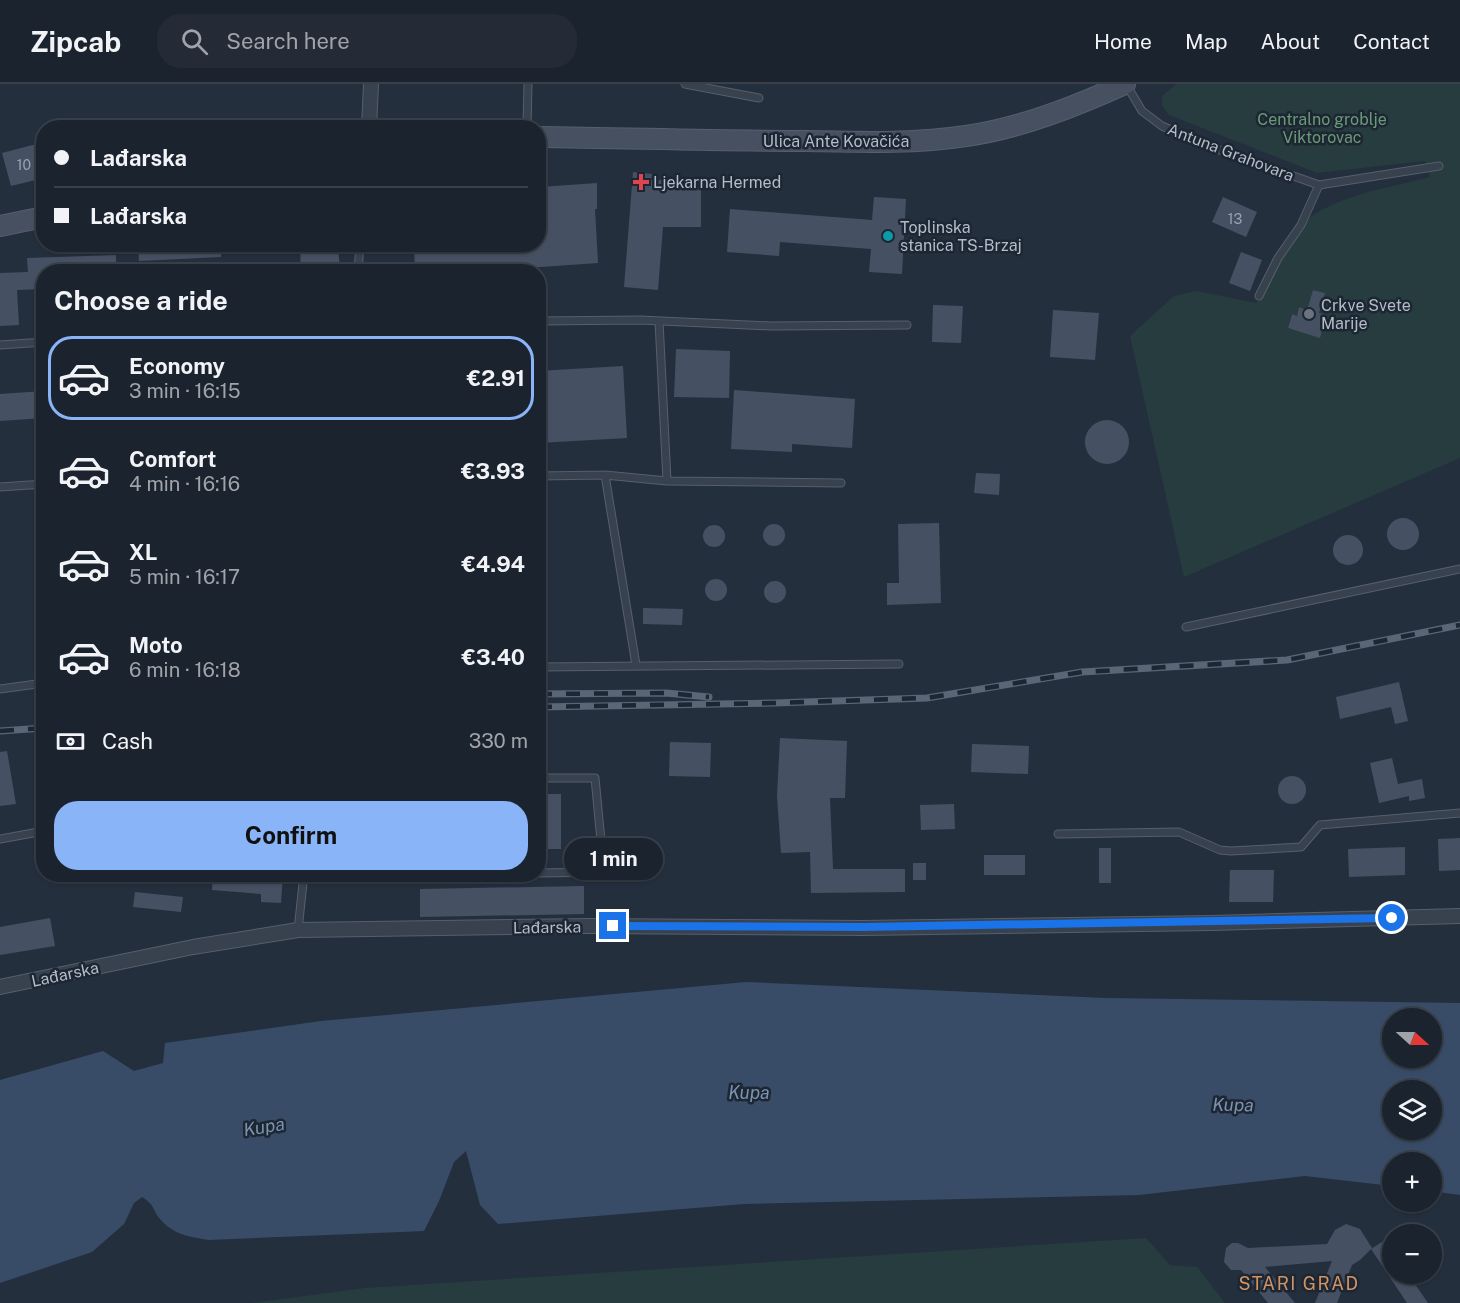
<!DOCTYPE html>
<meta charset="utf-8">
<style>
:root{--surface:#1b232e;--page:#242b36;--text:#f1f3f6;--muted:#a0a4aa;--line:#39404a;--accent:#8ab4f8}
body{margin:0;font-family:"Public Sans",sans-serif;background:var(--page);color:var(--text);height:100vh;display:flex;flex-direction:column;font-size:22px;white-space:nowrap}
*{box-sizing:border-box;margin:0}
p{font-size:20px;color:var(--muted)}
.icon{flex:none;width:33px;height:33px;fill:none;stroke:currentColor;stroke-width:2;stroke-linecap:round;stroke-linejoin:round}
.map{position:relative;flex:1;overflow:hidden}
.drawer{position:absolute;left:36px;top:180px;width:510px;height:618px;display:flex;flex-direction:column;background:var(--surface);border-radius:24px;box-shadow:0 2px 4px #0004,0 0 0 2px var(--line)}
.drawer>*{flex:none}
.hud{position:absolute;left:36px;top:36px;width:510px;height:132px;border-radius:24px;box-shadow:0 2px 4px #0004,0 0 0 2px var(--line);display:grid;align-content:center;height:132px;padding:0 18px;background:var(--surface)}
.needle{width:39px;rotate:111deg}
.controls{position:absolute;left:1382px;top:924px;display:grid;gap:12px}
.controls a{display:grid;place-items:center;width:60px;height:60px;border-radius:50%;background:var(--surface);box-shadow:0 2px 4px #0004,0 0 0 2px var(--line);font-size:30px}
.end{position:absolute;width:27px;height:27px;margin:-14px;border:8px solid #1a73e8;background:#fff;box-shadow:0 0 0 3px #fff}
.from{border-radius:50%}
.bubble{position:absolute;height:42px;border-radius:21px;background:var(--surface);box-shadow:0 2px 4px #0004,0 0 0 2px var(--line);font-size:20px;font-weight:700;line-height:42px;text-align:center}
.hud b{display:flex;align-items:center;gap:21px;height:57px;font-size:22px}
.hud b+b{border-top:2px solid var(--line)}
.hud i{width:15px;height:15px;background:var(--text)}
ul{padding:0;list-style:none}
li{display:flex;align-items:center;gap:18px;height:84px;margin:0 12px 9px;padding:0 6px;border:3px solid transparent;border-radius:24px}
li div{flex:1}
li b{display:block;font-size:22px}
li em{font-style:normal;font-weight:700}
li.current{border-color:var(--accent)}
li>.icon{width:54px;height:54px;stroke-width:1.5}
h2{padding:0 18px;font-size:27px;line-height:72px}
.pay{display:flex;align-items:center;gap:15px;height:66px;padding:0 18px;font-size:22px}
.pay p{margin-inline-start:auto}
.button{display:flex;gap:12px;margin-top:auto;padding:12px 18px}
.button a{flex:1;height:69px;border-radius:24px;background:var(--accent);color:#111;font-size:24px;font-weight:700;line-height:69px;text-align:center}
header{display:flex;align-items:center;gap:36px;box-sizing:border-box;height:84px;padding:0 30px;background:var(--surface);border-bottom:2px solid var(--line)}
header strong{font-size:28px}
nav{display:flex;gap:33px;margin-inline-start:auto;font-size:21px}
.search{width:420px;height:54px;background:var(--page);display:flex;align-items:center;gap:15px;box-sizing:border-box;padding:0 21px;border-radius:24px;color:var(--muted);font-size:22px}
.map>svg:first-child{display:block}
.green{fill:#263c3f;fill-rule:evenodd}
.water{fill:#394c67;fill-rule:evenodd}
.building{fill:#455162}
.lines{fill:none;stroke-linecap:round;stroke-linejoin:round}
.service-casing{stroke:#565f6c;stroke-width:9}
.minor-casing{stroke:#565f6c;stroke-width:16}
.secondary-casing{stroke:#565f6c;stroke-width:22}
.service{stroke:#38414e;stroke-width:7}
.minor{stroke:#38414e;stroke-width:14}
.secondary{stroke:#465061;stroke-width:20}
.rail-casing{stroke:#5a6575;stroke-width:7}
.rail{stroke:#1d2633;stroke-width:4.5;stroke-dasharray:14;stroke-linecap:butt}
.route{stroke:#1a73e8;stroke-width:8}
.health-dot{fill:#e0444e;stroke:#1d2633;stroke-width:2}
.culture-dot{fill:#0f9aa8;stroke:#1d2633;stroke-width:2}
.worship-dot{fill:#6b7280;stroke:#1d2633;stroke-width:2}
.labels{text-anchor:middle;stroke-width:5;stroke-linejoin:round;paint-order:stroke}
.number-label{font-size:14px;fill:#98a1af}
.park-label{font-size:16px;fill:#6b9a76;stroke:#1d2633}
.street-label{font-size:16px;fill:#b4bcc9;stroke:#1d2633}
.poi-label{font-size:16px;fill:#b4bcc9;stroke:#1d2633;text-anchor:start}
.water-label{font-size:18px;font-style:italic;fill:#7c92b1;stroke:#1d2633}
.neighbourhood-label{font-size:18px;letter-spacing:1.5px;fill:#d59563;stroke:#1d2633}
</style>
<header>
<strong>Zipcab</strong>
<div class="search"><svg class="icon" aria-label="search" viewBox="0 0 24 24"><circle cx="10" cy="10" r="6"/><path d="M15 15l6 6"/></svg>Search here</div>
<nav><a>Home</a><a>Map</a><a>About</a><a>Contact</a></nav>
</header>
<div class="map">
<svg width="1460" height="1219" viewBox="0 0 1460 1219">
<rect width="100%" height="100%" fill="#242f3e"/>
<path class="green" d="M 1176,0 L 1460,0 L 1460,374 L 1184,493 L 1130,252 L 1174,212 L 1196,207 L 1256,219 C 1270,193 1280,161 1302,140 C 1334,111 1389,104 1430,93 L 1425,77 L 1317,89 L 1169,31 L 1162,21 L 1162,12 ZM 1313,206 L 1325,209 L 1319,229 L 1326,231 L 1320,253 L 1288,244 L 1291,230 L 1297,232 L 1299,223 L 1307,226 Z
M 1146,1154 L 1170,1181 L 1197,1183 L 1225,1219 L 252,1219 L 365,1204 Z"/>
<path class="water" d="M 746,898 L 1105,914 L 1460,919 L 1460,1111 L 1431,1107 L 1431,1078 L 1392,1078 L 1392,1102 L 1305,1092 L 1139,1111 L 744,1120 L 498,1140 L 480,1121 L 466,1067 L 454,1078 L 439,1117 L 424,1147 L 209,1156 C 191,1153 173,1151 160,1135 C 152,1125 155,1121 142,1113 L 134,1119 L 124,1140 L 92,1168 L 0,1199 L 0,996 L 103,967 L 134,987 L 163,979 L 165,959 L 321,937 ZM 1392,934 L 1431,934 L 1431,974 L 1392,974 ZM 1392,1006 L 1431,1006 L 1431,1046 L 1392,1046 Z"/>
<path class="building" d="M 44,58 L 44,94 L 11,102 L 2,69 Z
M 633,88 L 652,90 L 651,96 L 701,96 L 701,143 L 663,143 L 658,206 L 624,203 Z
M 597,99 L 597,125 L 595,125 L 598,179 L 468,188 L 415,188 L 414,160 L 538,160 L 538,134 L 541,134 L 540,103 Z
M 874,113 L 906,115 L 902,190 L 869,188 L 871,165 L 780,158 L 779,172 L 727,168 L 730,125 L 872,136 Z
M 1223,113 L 1257,128 L 1246,153 L 1212,138 Z
M 138,160 L 222,160 L 221,173 L 139,177 Z
M 300,160 L 338,160 L 340,188 L 301,188 Z
M 1241,168 L 1262,176 L 1250,207 L 1229,199 Z
M 116,171 L 116,188 L 44,188 L 44,205 L 17,206 L 19,241 L 0,242 L 0,189 L 28,188 L 27,174 Z
M 1313,206 L 1325,209 L 1319,229 L 1326,231 L 1320,254 L 1288,244 L 1292,230 L 1297,232 L 1299,223 L 1307,226 Z
M 933,221 L 963,222 L 961,259 L 932,258 Z
M 1053,226 L 1099,229 L 1095,276 L 1050,273 Z
M 676,265 L 730,267 L 729,314 L 674,313 Z
M 623,282 L 627,354 L 538,359 L 538,287 Z
M 734,306 L 855,315 L 852,364 L 792,360 L 792,368 L 731,365 Z
M 44,307 L 44,334 L 0,337 L 0,310 Z
M1085 358a22 22 0 1 1 44 0a22 22 0 1 1-44 0Z
M 976,389 L 1000,390 L 999,411 L 974,409 Z
M1387 450a16 16 0 1 1 32 0a16 16 0 1 1-32 0Z
M 939,439 L 941,519 L 887,521 L 887,499 L 899,499 L 898,440 Z
M763 451a11 11 0 1 1 22 0a11 11 0 1 1-22 0Z
M703 452a11 11 0 1 1 22 0a11 11 0 1 1-22 0Z
M1333 466a15 15 0 1 1 30 0a15 15 0 1 1-30 0Z
M705 506a11 11 0 1 1 22 0a11 11 0 1 1-22 0Z
M764 508a11 11 0 1 1 22 0a11 11 0 1 1-22 0Z
M 643,524 L 683,525 L 682,541 L 643,540 Z
M 1399,598 L 1408,637 L 1395,640 L 1391,623 L 1340,635 L 1336,613 Z
M 780,654 L 847,657 L 845,714 L 830,714 L 833,785 L 905,785 L 905,808 L 811,809 L 810,768 L 781,769 L 777,712 Z
M 670,658 L 711,659 L 710,693 L 669,692 Z
M 972,660 L 1029,662 L 1028,690 L 971,688 Z
M 7,667 L 16,720 L 0,722 L 0,668 Z
M 1392,674 L 1398,700 L 1422,695 L 1425,714 L 1409,717 L 1409,712 L 1379,719 L 1370,679 Z
M1278 706a14 14 0 1 1 28 0a14 14 0 1 1-28 0Z
M 538,710 L 561,710 L 561,765 L 538,765 Z
M 954,720 L 955,745 L 921,746 L 920,721 Z
M 1460,754 L 1460,786 L 1439,787 L 1438,755 Z
M 1405,763 L 1405,791 L 1349,793 L 1348,765 Z
M 1099,764 L 1111,764 L 1111,799 L 1099,799 Z
M 984,771 L 1025,771 L 1025,791 L 984,791 Z
M 913,779 L 926,779 L 926,796 L 913,796 Z
M 1230,786 L 1274,786 L 1273,818 L 1229,818 Z
M 213,790 L 283,790 L 281,819 L 261,818 L 261,810 L 212,806 Z
M 584,802 L 584,830 L 420,833 L 420,805 Z
M 135,808 L 183,813 L 181,828 L 133,823 Z
M 50,834 L 55,862 L 0,871 L 0,843 Z
M 1346,1140 L 1360,1145 L 1372,1164 L 1360,1176 L 1352,1181 L 1337,1219 L 1315,1219 L 1332,1177 L 1265,1183 L 1295,1219 L 1268,1219 L 1241,1186 L 1231,1186 L 1224,1178 L 1226,1164 L 1232,1159 L 1238,1159 L 1248,1164 L 1327,1160 L 1335,1146 Z
M 1385,1156 L 1392,1166 L 1392,1190 L 1408,1190 L 1428,1219 L 1407,1219 L 1371,1165 Z"/>
<g class="lines">
<g class="service-casing">
<path id="service" d="M 685,0 L 759,14
M 1126,0 L 1142,27 L 1162,42 L 1214,64 L 1319,101 L 1439,82
M 527,44 L 528,0
M 358,188 L 360,160
M 1259,212 L 1278,174 L 1301,141 L 1319,101
M 538,237 L 640,236 L 771,242 L 907,241
M 0,261 L 44,258
M 605,391 L 636,581
M 538,392 L 605,391 L 667,397 L 659,237
M 667,397 L 841,399
M 0,403 L 44,400
M 1186,543 L 1460,485
M 538,583 L 899,580
M 0,605 L 44,599
M 538,694 L 595,694 L 604,788 L 538,789
M 1058,750 L 1179,748 L 1220,766 L 1231,767 L 1301,763 L 1320,741 L 1460,729
M 0,755 L 44,747
M 304,791 L 317,790
M 298,846 L 304,790"/>
</g>
<g class="minor-casing">
<path id="minor" d="M 369,44 L 371,0
M 0,903 L 193,863 L 298,846 L 590,842 L 863,844 L 1212,839 L 1460,832"/>
</g>
<g class="secondary-casing">
<path id="secondary" d="M 538,53 C 628,54 717,57 807,57 C 860,58 913,60 966,52 C 1021,44 1074,23 1125,0
M 0,142 L 44,133"/>
</g>
<use href="#service" class="service"/>
<use href="#minor" class="minor"/>
<use href="#secondary" class="secondary"/>
<g class="rail-casing">
<path id="rail" d="M 538,610 L 666,609 L 709,613
M 538,623 L 774,619 L 927,614 L 1082,588 L 1287,576 L 1460,541
M 0,647 L 44,644"/>
</g>
<use href="#rail" class="rail"/>
</g>
<g class="lines">
<path class="route" d="M 613,842 L 863,843 L 1392,834"/>
</g>
<path class="health-dot" d="M638 89h6v6h6v6h-6v6h-6v-6h-6v-6h6z"/>
<circle class="culture-dot" cx="888" cy="152" r="6"/>
<circle class="worship-dot" cx="1309" cy="230" r="6"/>
<g class="labels">
<g class="number-label">
<text x="24" y="86">10</text>
<text x="1235" y="140">13</text>
</g>
<g class="park-label">
<text x="1322" y="41">Centralno groblje<tspan x="1322" dy="18">Viktorovac</tspan></text>
</g>
<g class="street-label">
<text x="836" y="63">Ulica Ante Kovačića</text>
<text transform="translate(1231 68) rotate(21)" y="6">Antuna Grahovara</text>
<text transform="translate(547 843) rotate(-1)" y="6">Lađarska</text>
<text transform="translate(65 890) rotate(-12)" y="6">Lađarska</text>
</g>
<g class="poi-label">
<text x="653" y="104">Ljekarna Hermed</text>
<text x="900" y="149">Toplinska<tspan x="900" dy="18">stanica TS-Brzaj</tspan></text>
<text x="1321" y="227">Crkve Svete<tspan x="1321" dy="18">Marije</tspan></text>
</g>
<g class="water-label">
<text x="749" y="1015">Kupa</text>
<text transform="translate(1233 1021) rotate(1)" y="6">Kupa</text>
<text transform="translate(264 1043) rotate(-9)" y="6">Kupa</text>
</g>
<g class="neighbourhood-label">
<text x="1299" y="1206">STARI GRAD</text>
</g>
</g>
</svg>
<div class="controls">
<a><svg class="needle" viewBox="-14 -14 28 28"><path d="M0-13l5 13h-10z" fill="#e53935"/><path d="M0 13l5-13h-10z" fill="#a0a4aa"/></svg></a>
<a><svg class="icon" aria-label="layers" viewBox="0 0 24 24"><path d="M12 4l9 5-9 5-9-5zM3 14l9 5 9-5"/></svg></a>
<a>+</a>
<a>−</a>
</div>
<i class="end from" style="left:1392px;top:834px"></i>
<i class="end" style="left:613px;top:842px"></i>
<div class="bubble" style="left:564px;top:754px;width:99px">1 min</div>
<div class="hud">
<b><i class="from"></i>Lađarska</b>
<b><i></i>Lađarska</b>
</div>
<section class="drawer">
<h2>Choose a ride</h2>
<ul>
<li class="current"><svg class="icon" aria-label="car" viewBox="0 0 24 24"><path d="M5 17H2v-5l4-1 3-4h7l3 4 3 1v5h-3M9 17h6M6 11h13"/><circle cx="7" cy="17" r="2"/><circle cx="17" cy="17" r="2"/></svg><div><b>Economy</b><p>3 min · 16:15</p></div><em>€2.91</em></li>
<li><svg class="icon" aria-label="car" viewBox="0 0 24 24"><path d="M5 17H2v-5l4-1 3-4h7l3 4 3 1v5h-3M9 17h6M6 11h13"/><circle cx="7" cy="17" r="2"/><circle cx="17" cy="17" r="2"/></svg><div><b>Comfort</b><p>4 min · 16:16</p></div><em>€3.93</em></li>
<li><svg class="icon" aria-label="car" viewBox="0 0 24 24"><path d="M5 17H2v-5l4-1 3-4h7l3 4 3 1v5h-3M9 17h6M6 11h13"/><circle cx="7" cy="17" r="2"/><circle cx="17" cy="17" r="2"/></svg><div><b>XL</b><p>5 min · 16:17</p></div><em>€4.94</em></li>
<li><svg class="icon" aria-label="car" viewBox="0 0 24 24"><path d="M5 17H2v-5l4-1 3-4h7l3 4 3 1v5h-3M9 17h6M6 11h13"/><circle cx="7" cy="17" r="2"/><circle cx="17" cy="17" r="2"/></svg><div><b>Moto</b><p>6 min · 16:18</p></div><em>€3.40</em></li>
</ul>
<div class="pay"><svg class="icon" aria-label="cash" viewBox="0 0 24 24"><path d="M3 7h18v10H3z"/><circle cx="12" cy="12" r="2"/></svg>Cash<p>330 m</p></div>
<div class="button"><a>Confirm</a></div>
</section>
</div>
